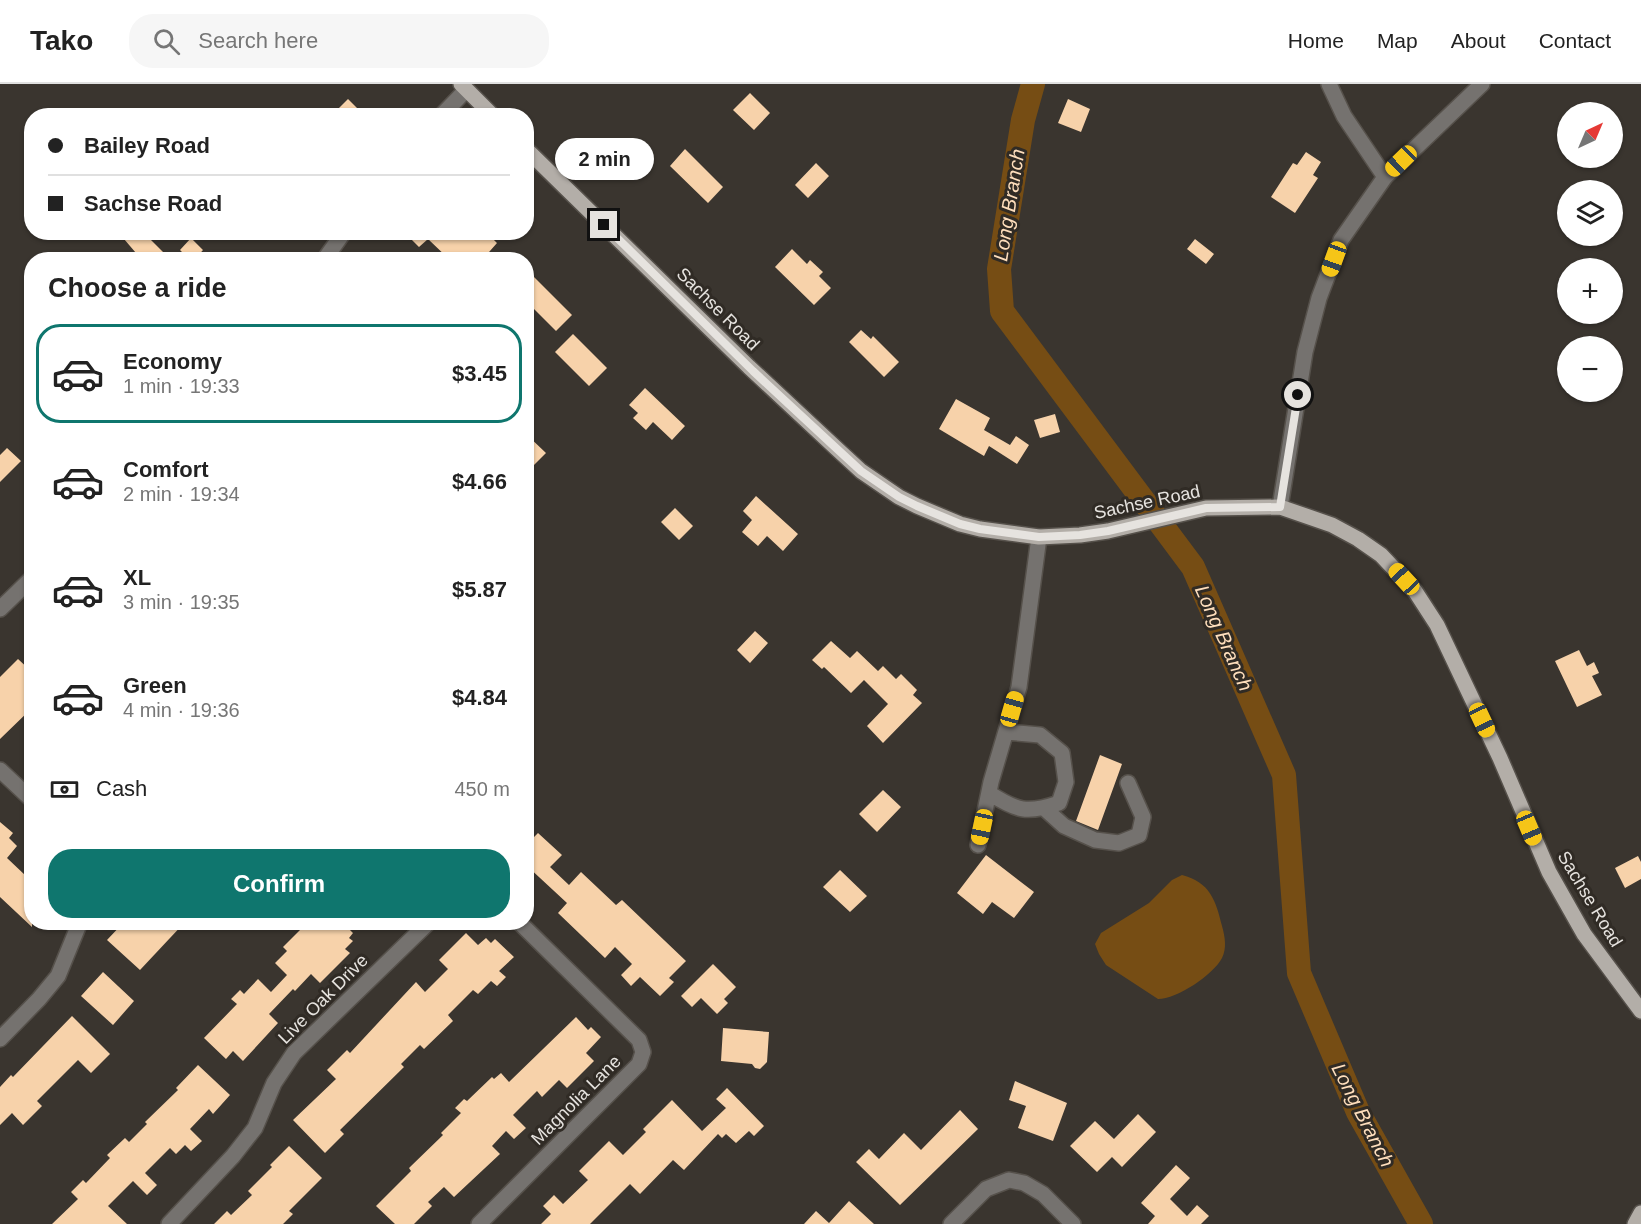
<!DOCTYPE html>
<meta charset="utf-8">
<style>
:root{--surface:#fff;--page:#f6f6f6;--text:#222;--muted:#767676;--line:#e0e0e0;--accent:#0f766e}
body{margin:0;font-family:Arial,sans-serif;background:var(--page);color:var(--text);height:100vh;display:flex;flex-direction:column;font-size:22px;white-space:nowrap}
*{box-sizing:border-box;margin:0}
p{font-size:20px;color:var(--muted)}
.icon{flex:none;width:33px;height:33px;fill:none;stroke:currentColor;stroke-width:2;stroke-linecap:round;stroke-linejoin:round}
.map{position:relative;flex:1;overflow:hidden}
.details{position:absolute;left:24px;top:168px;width:510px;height:678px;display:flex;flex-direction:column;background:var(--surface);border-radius:24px;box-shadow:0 2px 4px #0004}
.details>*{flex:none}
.top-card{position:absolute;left:24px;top:24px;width:510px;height:132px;border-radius:24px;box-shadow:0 2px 4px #0004;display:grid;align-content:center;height:132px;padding:0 24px;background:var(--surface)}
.needle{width:39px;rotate:44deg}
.controls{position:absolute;left:1557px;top:18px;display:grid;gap:12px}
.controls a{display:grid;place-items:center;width:66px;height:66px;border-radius:50%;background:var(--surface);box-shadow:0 2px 4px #0004;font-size:30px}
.end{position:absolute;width:27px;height:27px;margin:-14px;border:8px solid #e6e3df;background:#111;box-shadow:0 0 0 3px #111}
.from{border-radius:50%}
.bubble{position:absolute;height:42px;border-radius:21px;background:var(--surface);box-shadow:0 2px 4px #0004;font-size:20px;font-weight:700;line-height:42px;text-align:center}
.car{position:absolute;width:18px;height:36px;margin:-18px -9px;border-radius:8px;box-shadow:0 0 4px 2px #0007;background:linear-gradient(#f5c518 24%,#345 0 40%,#f5c518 0 76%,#345 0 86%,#f5c518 0)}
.top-card b{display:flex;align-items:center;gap:21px;height:57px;font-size:22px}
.top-card b+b{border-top:2px solid var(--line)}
.top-card i{width:15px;height:15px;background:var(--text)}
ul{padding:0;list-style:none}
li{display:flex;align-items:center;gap:18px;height:99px;margin:0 12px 9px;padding:0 12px;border:3px solid transparent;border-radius:24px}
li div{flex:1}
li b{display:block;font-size:22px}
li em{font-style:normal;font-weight:700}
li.current{border-color:var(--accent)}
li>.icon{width:54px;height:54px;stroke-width:1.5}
h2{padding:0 24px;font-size:27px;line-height:72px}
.pay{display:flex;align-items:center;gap:15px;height:66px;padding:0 24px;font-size:22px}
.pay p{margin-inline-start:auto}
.action{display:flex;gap:12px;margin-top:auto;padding:12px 24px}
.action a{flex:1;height:69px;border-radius:24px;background:var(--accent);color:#fff;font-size:24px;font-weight:700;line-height:69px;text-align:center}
header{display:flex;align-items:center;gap:36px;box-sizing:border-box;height:84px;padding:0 30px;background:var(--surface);border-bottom:2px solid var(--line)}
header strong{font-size:28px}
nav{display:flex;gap:33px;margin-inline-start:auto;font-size:21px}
.search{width:420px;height:54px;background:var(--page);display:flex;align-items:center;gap:15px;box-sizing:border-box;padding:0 21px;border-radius:24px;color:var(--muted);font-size:22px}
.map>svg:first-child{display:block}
.water{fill:#764d14}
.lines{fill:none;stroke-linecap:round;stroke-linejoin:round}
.river{stroke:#764d14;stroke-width:24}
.building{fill:#f7d2aa}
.minor-casing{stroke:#56514b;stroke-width:18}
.major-casing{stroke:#56514b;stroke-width:18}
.minor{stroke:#75726f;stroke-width:15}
.major{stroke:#b3aea8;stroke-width:15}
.route{stroke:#e6e3df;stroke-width:8}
.labels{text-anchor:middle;stroke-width:6;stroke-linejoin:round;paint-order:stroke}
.street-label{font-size:18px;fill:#e6e3df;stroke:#302b25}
.water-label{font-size:20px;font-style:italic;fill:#fedebc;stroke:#302b25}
</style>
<header>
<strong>Tako</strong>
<div class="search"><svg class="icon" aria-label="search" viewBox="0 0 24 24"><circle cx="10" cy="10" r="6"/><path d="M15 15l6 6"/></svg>Search here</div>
<nav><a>Home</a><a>Map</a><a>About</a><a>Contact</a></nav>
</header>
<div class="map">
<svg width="1641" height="1140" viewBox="0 0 1641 1140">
<rect width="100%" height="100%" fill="#3a352f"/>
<path class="water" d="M 1182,791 C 1210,798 1216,817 1222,842 C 1225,853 1227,864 1222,874 C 1213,891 1177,915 1158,915 L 1106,881 L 1099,870 L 1095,860 L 1101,849 L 1149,819 L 1172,796 Z"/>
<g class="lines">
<path class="river" d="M 1033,0 L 1023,36 L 999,185 L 1002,227 L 1193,483 L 1284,691 L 1299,889 L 1358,1028 L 1421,1140"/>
</g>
<path class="building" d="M 750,9 L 770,29 L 754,46 L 733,26 Z
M 348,15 L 365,32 L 331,32 Z
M 1068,15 L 1090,25 L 1081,48 L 1058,39 Z
M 685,65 L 723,103 L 708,119 L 670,82 Z
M 1306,68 L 1321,78 L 1313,91 L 1318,94 L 1295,129 L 1271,113 L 1293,79 L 1297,81 Z
M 816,79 L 829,92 L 808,114 L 795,101 Z
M 118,148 L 143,148 L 163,168 L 155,176 L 142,176 Z
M 404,148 L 486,148 L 497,159 L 482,176 L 450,176 L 428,155 L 419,163 Z
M 191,154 L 203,166 L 194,176 L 190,176 L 180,166 Z
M 1195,155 L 1214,170 L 1206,180 L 1187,165 Z
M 792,165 L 807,180 L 810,176 L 823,188 L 819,192 L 831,204 L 814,221 L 775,183 Z
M 532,191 L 572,231 L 556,247 L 526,217 L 526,196 Z
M 861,246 L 871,255 L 873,252 L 899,278 L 884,293 L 849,258 Z
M 573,250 L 607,284 L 589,302 L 555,268 Z
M 645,304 L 685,342 L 672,356 L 653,338 L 646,346 L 633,334 L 638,329 L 629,321 Z
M 956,315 L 990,334 L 984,346 L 1010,361 L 1016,352 L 1029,361 L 1017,380 L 989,362 L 984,372 L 939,345 Z
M 1055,330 L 1060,348 L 1040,354 L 1034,336 Z
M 526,350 L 546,369 L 526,389 Z
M 7,364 L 21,377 L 0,398 L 0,371 Z
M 756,412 L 798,450 L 783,467 L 767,452 L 758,462 L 742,448 L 752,436 L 743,427 Z
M 675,424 L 693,442 L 679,456 L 661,438 Z
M 755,547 L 768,559 L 750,579 L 737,566 Z
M 831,557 L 850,574 L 857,567 L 878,587 L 883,582 L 896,595 L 901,590 L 917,606 L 913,611 L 922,619 L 883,659 L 867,642 L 888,620 L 864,596 L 851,609 L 824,583 L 822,585 L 812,576 Z
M 1579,566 L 1587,582 L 1594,578 L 1599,589 L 1592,592 L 1602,611 L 1577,623 L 1555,577 Z
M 18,575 L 32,588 L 32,624 L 0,655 L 0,593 Z
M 1100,671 L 1122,680 L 1098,746 L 1076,737 Z
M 883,706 L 901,723 L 877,748 L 859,730 Z
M 0,738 L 13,749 L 9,754 L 17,762 L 7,774 L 26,792 L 32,786 L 32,843 L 0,813 Z
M 538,749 L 562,771 L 550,783 L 569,801 L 581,788 L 616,821 L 622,816 L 686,877 L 669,894 L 674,898 L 660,912 L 640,893 L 631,902 L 621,891 L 632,880 L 615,863 L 605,874 L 558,829 L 567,819 L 526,781 L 526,761 Z
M 986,771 L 1034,808 L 1014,834 L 992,818 L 983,830 L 957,809 Z
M 1638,772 L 1641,778 L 1641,795 L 1625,804 L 1615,784 Z
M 840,786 L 867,812 L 850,828 L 823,803 Z
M 124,838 L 185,838 L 140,886 L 107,856 Z
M 308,838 L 342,838 L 353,849 L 349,854 L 353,857 L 345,865 L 350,869 L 320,899 L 311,890 L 295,907 L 293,905 L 269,930 L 278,939 L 243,977 L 233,967 L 226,975 L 204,954 L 237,920 L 231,915 L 240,906 L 244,910 L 258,895 L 271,908 L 287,891 L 275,879 L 287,867 L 283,863 Z
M 466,849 L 478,861 L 486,854 L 491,859 L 495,855 L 514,873 L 499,887 L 506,893 L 497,902 L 491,897 L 478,910 L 473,906 L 448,931 L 453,937 L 424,965 L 420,961 L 401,980 L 404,983 L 340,1046 L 344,1050 L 325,1069 L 293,1036 L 336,995 L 327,986 L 347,966 L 350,969 L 416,898 L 425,908 L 448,885 L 439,876 Z
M 713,880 L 736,903 L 724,915 L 728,919 L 717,930 L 701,914 L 692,923 L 681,912 Z
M 103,888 L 134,917 L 113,941 L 81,912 Z
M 72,932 L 110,970 L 91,989 L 78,976 L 37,1017 L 42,1022 L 23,1041 L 12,1029 L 0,1041 L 0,1003 L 11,991 L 13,993 Z
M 576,933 L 588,946 L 591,943 L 601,953 L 586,969 L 594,977 L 567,1004 L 559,996 L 542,1013 L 537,1007 L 513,1031 L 526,1044 L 514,1055 L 506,1047 L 492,1062 L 500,1070 L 454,1113 L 444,1103 L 428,1118 L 432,1122 L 414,1140 L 395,1140 L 376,1122 L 411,1087 L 409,1084 L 443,1051 L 441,1049 L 461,1029 L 455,1024 L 464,1015 L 467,1017 L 492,993 L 494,995 L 501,989 L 509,998 Z
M 723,944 L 769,948 L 767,978 L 760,985 L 755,984 L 752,980 L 721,977 Z
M 198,981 L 230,1011 L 213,1030 L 209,1025 L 190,1045 L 202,1057 L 191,1067 L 185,1061 L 176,1070 L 170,1064 L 145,1089 L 157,1101 L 147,1111 L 133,1097 L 108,1122 L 127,1140 L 52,1140 L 78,1115 L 71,1108 L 83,1096 L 86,1099 L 110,1074 L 107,1071 L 125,1054 L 129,1058 L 147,1040 L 145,1038 L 178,1006 L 176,1004 Z
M 1015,997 L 1067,1019 L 1053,1057 L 1018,1044 L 1026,1022 L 1009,1016 Z
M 727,1004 L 764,1042 L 754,1052 L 749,1047 L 736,1059 L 726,1050 L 722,1054 L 718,1050 L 684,1086 L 673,1076 L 640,1110 L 630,1100 L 590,1140 L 541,1140 L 551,1130 L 543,1122 L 554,1111 L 563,1120 L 588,1096 L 579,1087 L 609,1057 L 623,1071 L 646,1048 L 643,1045 L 672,1016 L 702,1047 L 726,1024 L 716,1015 Z
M 960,1026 L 978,1045 L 900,1121 L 856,1078 L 869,1065 L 879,1075 L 904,1049 L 921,1066 Z
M 1138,1030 L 1156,1048 L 1122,1083 L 1112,1073 L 1097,1088 L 1070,1062 L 1095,1037 L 1114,1055 Z
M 289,1062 L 322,1094 L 289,1127 L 293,1130 L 283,1140 L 214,1140 L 227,1127 L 231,1131 L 252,1111 L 248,1107 L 272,1083 L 270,1081 Z
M 1176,1081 L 1190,1094 L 1170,1115 L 1187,1132 L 1197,1121 L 1209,1132 L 1201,1140 L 1148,1140 L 1155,1132 L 1141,1119 Z
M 849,1117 L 874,1140 L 804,1140 L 816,1127 L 829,1139 Z"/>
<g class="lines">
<g class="minor-casing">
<path id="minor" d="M 1329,0 L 1344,32 L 1385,93
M 441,32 L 466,6
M 324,176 L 344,148
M 1280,423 L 1305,268 L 1319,214 L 1341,156 L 1385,93 L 1482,0
M 0,525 L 32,494
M 0,686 L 32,716
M 989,709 C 1017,727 1027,730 1059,719 L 1066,698 L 1062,669 L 1040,651 L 1006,648
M 1044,724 L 1064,742 L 1095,756 L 1119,759 L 1139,751 L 1143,733 L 1128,699
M 978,761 L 991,698 L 1019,603 L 1039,453
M 0,955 L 39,915 L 58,892 L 80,838
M 169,1140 L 233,1072 L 255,1044 L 274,999 L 294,969 L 429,838
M 479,1140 L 639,980 L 643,968 L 639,956 L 519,838
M 951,1140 L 986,1105 L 1009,1096 L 1024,1099 L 1043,1110 L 1073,1140"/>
</g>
<g class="major-casing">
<path id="major" d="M 461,0 L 493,32
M 526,65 L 749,283 L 836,364 L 861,387 L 899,413 L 917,422 L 960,440 L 980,445 L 1039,453 L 1080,451 L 1108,447 L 1206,424 L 1280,423 L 1332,441 L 1358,455 L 1381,471 L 1415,507 L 1437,541 L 1500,674 L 1549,788 L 1584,850 L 1641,927
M 1635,1140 L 1641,1129"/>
</g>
<use href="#minor" class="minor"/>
<use href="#major" class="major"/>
</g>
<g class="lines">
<path class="route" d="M 604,141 L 753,287 L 836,364 L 861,387 L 899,413 L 917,422 L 960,440 L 980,445 L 1039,453 L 1080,451 L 1108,447 L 1206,424 L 1280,423 L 1298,311"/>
</g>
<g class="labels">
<g class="street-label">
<text transform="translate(718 225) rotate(45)" y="6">Sachse Road</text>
<text transform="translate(1147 418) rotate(-12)" y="6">Sachse Road</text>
<text transform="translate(1590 815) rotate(59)" y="6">Sachse Road</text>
<text transform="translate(323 915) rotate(-45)" y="6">Live Oak Drive</text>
<text transform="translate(576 1016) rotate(-45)" y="6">Magnolia Lane</text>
</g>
<g class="water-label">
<text transform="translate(1009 121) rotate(-81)" y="7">Long Branch</text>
<text transform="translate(1224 554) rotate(66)" y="7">Long Branch</text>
<text transform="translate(1363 1031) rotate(63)" y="7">Long Branch</text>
</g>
</g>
</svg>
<div class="controls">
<a><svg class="needle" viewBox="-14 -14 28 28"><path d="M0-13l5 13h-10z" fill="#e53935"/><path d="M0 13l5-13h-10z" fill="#767676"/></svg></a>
<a><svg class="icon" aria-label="layers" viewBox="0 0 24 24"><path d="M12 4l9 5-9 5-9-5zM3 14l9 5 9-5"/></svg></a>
<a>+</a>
<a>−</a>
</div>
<i class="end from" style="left:1298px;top:311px"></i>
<i class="end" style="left:604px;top:141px"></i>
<div class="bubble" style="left:555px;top:54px;width:99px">2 min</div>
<i class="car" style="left:1401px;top:77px;rotate:226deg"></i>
<i class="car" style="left:1334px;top:175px;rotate:200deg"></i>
<i class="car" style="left:1404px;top:495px;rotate:317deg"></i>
<i class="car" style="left:1012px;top:625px;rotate:16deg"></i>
<i class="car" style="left:1482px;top:636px;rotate:155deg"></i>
<i class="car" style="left:982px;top:743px;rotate:192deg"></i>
<i class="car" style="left:1529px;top:744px;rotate:157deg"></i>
<div class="top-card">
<b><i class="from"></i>Bailey Road</b>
<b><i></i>Sachse Road</b>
</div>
<section class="details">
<h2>Choose a ride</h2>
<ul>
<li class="current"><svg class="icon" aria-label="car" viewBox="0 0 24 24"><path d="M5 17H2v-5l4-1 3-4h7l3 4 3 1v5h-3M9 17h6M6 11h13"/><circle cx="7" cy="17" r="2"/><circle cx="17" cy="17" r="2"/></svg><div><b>Economy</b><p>1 min · 19:33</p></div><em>$3.45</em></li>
<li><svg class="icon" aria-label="car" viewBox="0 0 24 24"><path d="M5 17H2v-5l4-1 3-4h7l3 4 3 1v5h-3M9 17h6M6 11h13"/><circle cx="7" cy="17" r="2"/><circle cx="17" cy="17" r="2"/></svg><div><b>Comfort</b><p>2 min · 19:34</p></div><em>$4.66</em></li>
<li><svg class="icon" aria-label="car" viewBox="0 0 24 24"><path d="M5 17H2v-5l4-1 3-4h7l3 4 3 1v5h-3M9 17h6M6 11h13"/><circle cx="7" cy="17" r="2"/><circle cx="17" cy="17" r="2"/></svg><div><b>XL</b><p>3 min · 19:35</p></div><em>$5.87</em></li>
<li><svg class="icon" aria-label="car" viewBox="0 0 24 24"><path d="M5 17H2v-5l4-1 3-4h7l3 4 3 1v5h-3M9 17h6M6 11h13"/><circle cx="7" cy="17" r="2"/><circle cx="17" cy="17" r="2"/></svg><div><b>Green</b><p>4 min · 19:36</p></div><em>$4.84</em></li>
</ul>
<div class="pay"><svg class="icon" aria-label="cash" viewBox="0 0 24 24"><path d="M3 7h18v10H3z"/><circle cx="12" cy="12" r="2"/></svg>Cash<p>450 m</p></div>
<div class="action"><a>Confirm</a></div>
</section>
</div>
